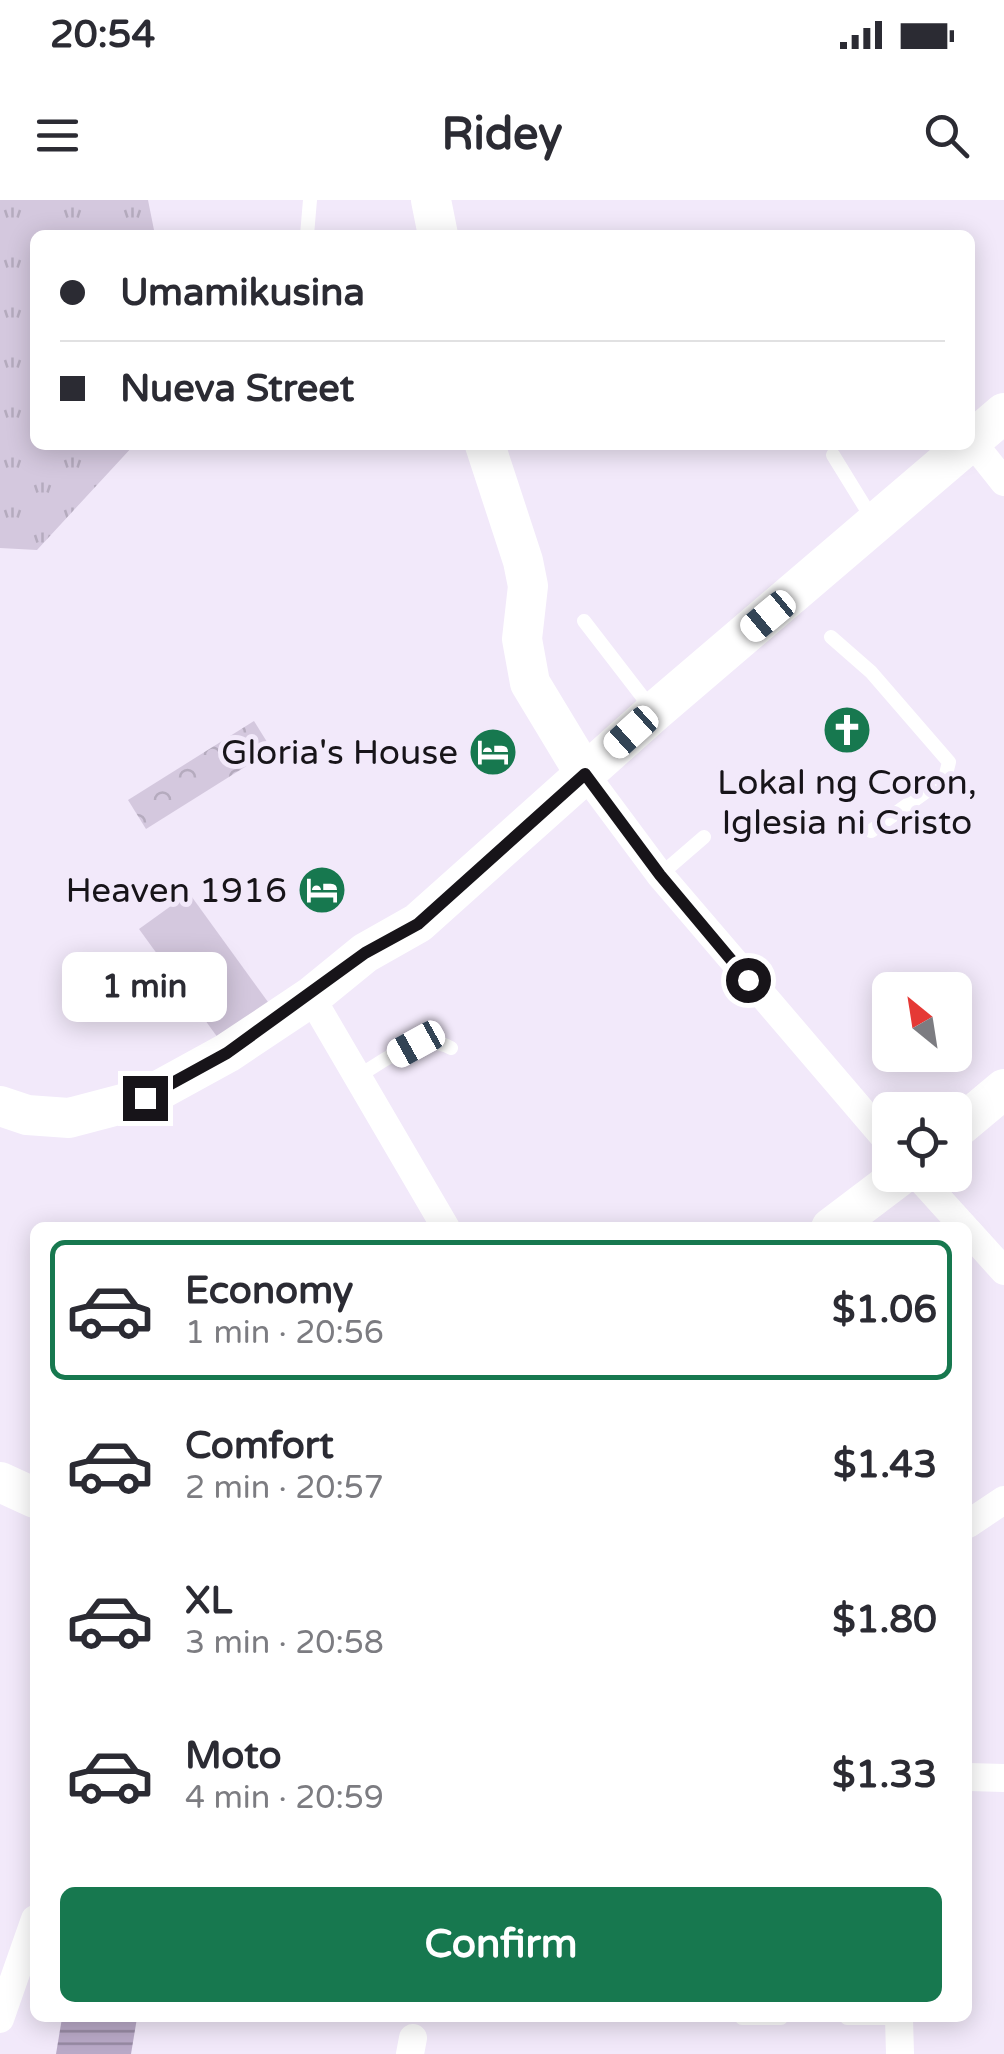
<!DOCTYPE html>
<meta charset="utf-8">
<style>
:root{--surface:#fff;--page:#f7f7f7;--text:#2b2b33;--muted:#7c7c81;--line:#e1e1e2;--accent:#17784f}
body{margin:0;font-family:"Varela Round",sans-serif;background:var(--page);color:var(--text);height:100vh;display:flex;flex-direction:column;font-size:38px;white-space:nowrap}
*{box-sizing:border-box;margin:0}
p{font-size:32px;color:var(--muted)}
.icon{flex:none;width:55px;height:55px;fill:none;stroke:currentColor;stroke-width:2;stroke-linecap:round;stroke-linejoin:round}
.map{position:relative;flex:1;overflow:hidden}
.panel{position:absolute;left:30px;top:1022px;width:942px;height:800px;display:flex;flex-direction:column;background:var(--surface);border-radius:15px;box-shadow:0 5px 25px #0003}
.panel>*{flex:none}
.top-card{position:absolute;left:30px;top:30px;width:945px;height:220px;border-radius:15px;box-shadow:0 5px 25px #0003;display:grid;align-content:center;height:220px;padding:0 30px;background:var(--surface)}
.needle{width:65px;rotate:330deg}
.tools{position:absolute;left:872px;top:772px;display:grid;gap:20px}
.tools a{display:grid;place-items:center;width:100px;height:100px;border-radius:15px;background:var(--surface);box-shadow:0 5px 25px #0003;font-size:50px}
.end{position:absolute;width:45px;height:45px;margin:-22px;border:12px solid #171419;background:#fff;box-shadow:0 0 0 5px #fff}
.from{border-radius:50%}
.bubble{position:absolute;height:70px;border-radius:15px;background:var(--surface);box-shadow:0 5px 25px #0003;font-size:32px;font-weight:700;line-height:70px;text-align:center}
.car{position:absolute;width:30px;height:60px;margin:-30px -15px;border-radius:12px;box-shadow:0 0 8px 2px #0007;background:linear-gradient(#fff 24%,#345 0 40%,#fff 0 76%,#345 0 86%,#fff 0)}
.top-card b{display:flex;align-items:center;gap:35px;height:95px;font-size:38px}
.top-card b+b{border-top:2px solid var(--line)}
.top-card i{width:25px;height:25px;background:var(--text)}
ul{padding:18px 0 0;list-style:none}
li{display:flex;align-items:center;gap:30px;height:140px;margin:0 20px 15px;padding:0 10px;border:5px solid transparent;border-radius:15px}
li div{flex:1}
li b{display:block;font-size:38px}
li em{font-style:normal;font-weight:700}
li.selected{border-color:var(--accent)}
li>.icon{width:90px;height:90px;stroke-width:1.5}
.primary-button{display:flex;gap:20px;margin-top:auto;padding:20px 30px}
.primary-button a{flex:1;height:115px;border-radius:15px;background:var(--accent);color:#fff;font-size:40px;font-weight:700;line-height:115px;text-align:center}
.status{display:flex;justify-content:space-between;align-items:center;height:70px;padding:0 50px;background:var(--surface);direction:ltr}
.status svg{height:28px;fill:currentColor}
header{display:flex;justify-content:space-between;align-items:center;height:130px;padding:0 30px;background:var(--surface);font-size:45px;font-weight:700}
.map>svg:first-child{display:block}
.grass{fill:url(#grass-tufts)}
.forest{fill:url(#forest-crowns)}
.garden{fill:#d4c8de}
.water{fill:url(#water-rules)}
.lines{fill:none;stroke-linecap:round;stroke-linejoin:round}
.lane{stroke:#fff;stroke-width:14}
.street{stroke:#fff;stroke-width:28}
.secondary{stroke:#fff;stroke-width:40}
.route{stroke:#171419;stroke-width:12}
.labels{text-anchor:middle;stroke-width:10;stroke-linejoin:round;paint-order:stroke}
.poi-label{font-size:35px;fill:#171419;stroke:#f2e9fa;text-anchor:end}
</style>
<div class="status"><b>20:54</b><svg viewBox="0 0 49 12"><path d="M0 12V9h3v3zM5 12V6h3v6zM10 12V3h3v9zM15 12V0h3v12zM26 1h20v11H26zM47 4h2v5h-2z"/></svg></div>
<header><svg class="icon" aria-label="menu" viewBox="0 0 24 24"><path d="M4 6h16M4 12h16M4 18h16"/></svg>Ridey<svg class="icon" aria-label="search" viewBox="0 0 24 24"><circle cx="10" cy="10" r="6"/><path d="M15 15l6 6"/></svg></header>
<div class="map">
<svg width="1004" height="1854" viewBox="0 0 1004 1854">
<defs>
<pattern id="grass-tufts" width="24" height="20" patternUnits="userSpaceOnUse" patternTransform="scale(2.5)"><rect width="24" height="20" fill="#d4c8de"/><path d="M3 7l-1-3M5 7V3M7 7l1-3M15 17l-1-3M17 17v-4M19 17l1-3" fill="none" stroke="#b5abbe"/></pattern>
<pattern id="forest-crowns" width="20" height="18" patternUnits="userSpaceOnUse" patternTransform="scale(2.5)"><rect width="20" height="18" fill="#d4c8de"/><path d="M2 6a3 3 0 1 1 6 0M12 15a3 3 0 1 1 6 0" fill="none" stroke="#b5abbe"/></pattern>
<pattern id="water-rules" width="6" height="5" patternUnits="userSpaceOnUse" patternTransform="scale(2.5)"><rect width="6" height="5" fill="#b9a9c7"/><path d="M0 2.5h6" fill="none" stroke="#9588a1"/></pattern>
</defs>
<rect width="100%" height="100%" fill="#f2e9fa"/>
<path class="grass" d="M 0,0 L 148,0 L 155,35 L 35,35 L 35,245 L 134,245 L 37,350 L 0,348 Z"/>
<path class="forest" d="M 254,521 L 272,550 L 146,629 L 128,600 Z"/>
<path class="garden" d="M 189,693 L 276,813 L 226,849 L 139,729 Z"/>
<path class="water" d="M 62,1818 L 137,1818 L 131,1854 L 56,1854 Z"/>
<g class="lines">
<path class="lane" d="M 307,35 L 310,0
M 833,255 L 873,320
M 584,421 L 651,508
M 831,437 L 871,472 L 949,562 L 945,578 L 871,631
M 660,675 L 704,637
M 358,876 C 387,860 419,830 451,848
M 742,1818 L 781,1818
M 847,1818 L 899,1818"/>
<path class="street" d="M 973,243 L 1004,282
M 585,574 L 660,675 L 890,944
M 311,797 L 446,1028
M 917,975 L 965,1028
M 968,1031 L 1004,1071
M 968,1324 L 1004,1300
M 968,1577 L 1004,1578
M 899,1818 L 900,1854
M 0,1819 L 35,1719
M 410,1854 L 413,1838"/>
<path class="secondary" d="M 431,0 L 438,35
M 485,245 L 523,361 L 528,386 L 522,439 L 530,483 L 585,574
M 0,906 L 27,915 L 69,918 L 145,898 L 227,853 L 311,797 L 365,753 L 418,723 L 654,512 L 1004,213
M 955,930 L 1004,889
M 831,1028 L 901,975
M 0,1282 L 35,1298"/>
</g>
<g class="lines">
<path class="route" d="M 145,898 L 227,853 L 365,753 L 418,724 L 585,574 L 660,675 L 748,780"/>
</g>
<defs>
<g id="church-disc" transform="scale(2.5)"><circle r="9.5" fill="#17784f" stroke="#f2e9fa"/><path d="M-1.2-6h2.4v3.5h3.3v2.4h-3.3V6h-2.4V-.1h-3.3v-2.4h3.3Z" fill="#fff"/></g>
<g id="hotel-disc" transform="scale(2.5)"><circle r="9.5" fill="#17784f" stroke="#f2e9fa"/><path d="M-6-4.5h1.5V1H6V5H4.5V3h-9V5H-6ZM-4 0a1.8 1.8 0 1 1 3.6 0ZM.5 0V-2.5h3Q6-2.5 6 0Z" fill="#fff"/></g>
</defs>
<g fill-rule="evenodd">
<use href="#church-disc" x="847" y="530"/>
<use href="#hotel-disc" x="493" y="552"/>
<use href="#hotel-disc" x="322" y="690"/>
</g>
<g class="labels">
<g class="poi-label">
<text x="458" y="564">Gloria's House</text>
<text x="847" y="594" text-anchor="middle">Lokal ng Coron,<tspan x="847" dy="40">Iglesia ni Cristo</tspan></text>
<text x="287" y="702">Heaven 1916</text>
</g>
</g>
</svg>
<div class="tools">
<a><svg class="needle" viewBox="-14 -14 28 28"><path d="M0-13l5 13h-10z" fill="#e53935"/><path d="M0 13l5-13h-10z" fill="#7c7c81"/></svg></a>
<a><svg class="icon" aria-label="locate" viewBox="0 0 24 24"><circle cx="12" cy="12" r="6"/><path d="M12 2v4M12 18v4M2 12h4M18 12h4"/></svg></a>
</div>
<i class="end from" style="left:748px;top:780px"></i>
<i class="end" style="left:145px;top:898px"></i>
<div class="bubble" style="left:62px;top:752px;width:165px">1 min</div>
<i class="car" style="left:768px;top:416px;rotate:230deg"></i>
<i class="car" style="left:631px;top:532px;rotate:228deg"></i>
<i class="car" style="left:416px;top:844px;rotate:241deg"></i>
<div class="top-card">
<b><i class="from"></i>Umamikusina</b>
<b><i></i>Nueva Street</b>
</div>
<section class="panel">
<ul>
<li class="selected"><svg class="icon" aria-label="car" viewBox="0 0 24 24"><path d="M5 17H2v-5l4-1 3-4h7l3 4 3 1v5h-3M9 17h6M6 11h13"/><circle cx="7" cy="17" r="2"/><circle cx="17" cy="17" r="2"/></svg><div><b>Economy</b><p>1 min · 20:56</p></div><em>$1.06</em></li>
<li><svg class="icon" aria-label="car" viewBox="0 0 24 24"><path d="M5 17H2v-5l4-1 3-4h7l3 4 3 1v5h-3M9 17h6M6 11h13"/><circle cx="7" cy="17" r="2"/><circle cx="17" cy="17" r="2"/></svg><div><b>Comfort</b><p>2 min · 20:57</p></div><em>$1.43</em></li>
<li><svg class="icon" aria-label="car" viewBox="0 0 24 24"><path d="M5 17H2v-5l4-1 3-4h7l3 4 3 1v5h-3M9 17h6M6 11h13"/><circle cx="7" cy="17" r="2"/><circle cx="17" cy="17" r="2"/></svg><div><b>XL</b><p>3 min · 20:58</p></div><em>$1.80</em></li>
<li><svg class="icon" aria-label="car" viewBox="0 0 24 24"><path d="M5 17H2v-5l4-1 3-4h7l3 4 3 1v5h-3M9 17h6M6 11h13"/><circle cx="7" cy="17" r="2"/><circle cx="17" cy="17" r="2"/></svg><div><b>Moto</b><p>4 min · 20:59</p></div><em>$1.33</em></li>
</ul>
<div class="primary-button"><a>Confirm</a></div>
</section>
</div>
